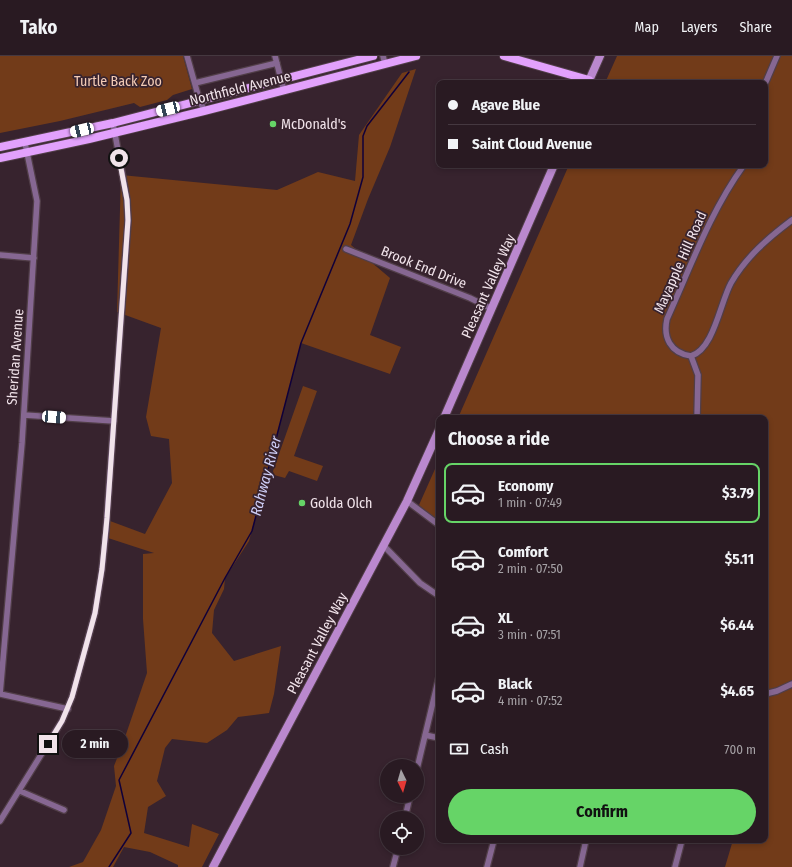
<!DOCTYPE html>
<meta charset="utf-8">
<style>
:root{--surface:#291a22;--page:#31232a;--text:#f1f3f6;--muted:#a5a1a5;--line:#453840;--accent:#66d467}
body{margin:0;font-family:"Fira Sans Condensed",sans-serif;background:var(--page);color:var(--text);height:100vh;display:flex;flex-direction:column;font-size:15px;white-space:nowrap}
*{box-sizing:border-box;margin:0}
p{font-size:13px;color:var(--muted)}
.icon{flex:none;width:22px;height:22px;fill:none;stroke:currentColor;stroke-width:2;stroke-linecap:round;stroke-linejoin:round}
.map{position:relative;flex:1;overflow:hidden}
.side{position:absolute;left:436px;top:359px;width:332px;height:428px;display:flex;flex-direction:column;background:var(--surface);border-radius:8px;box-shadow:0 2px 6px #0003,0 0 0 1px var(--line)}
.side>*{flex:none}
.top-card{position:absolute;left:436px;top:24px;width:332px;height:88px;border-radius:8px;box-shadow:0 2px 6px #0003,0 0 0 1px var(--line);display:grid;align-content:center;height:88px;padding:0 12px;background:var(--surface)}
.needle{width:26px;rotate:175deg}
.tools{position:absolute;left:380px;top:703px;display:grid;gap:8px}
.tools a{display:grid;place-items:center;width:44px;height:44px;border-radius:50%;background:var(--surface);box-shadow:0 2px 6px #0003,0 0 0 1px var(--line);font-size:20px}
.end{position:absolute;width:18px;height:18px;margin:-9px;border:5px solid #f1e3ea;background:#111;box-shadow:0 0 0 2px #111}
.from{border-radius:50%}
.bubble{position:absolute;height:28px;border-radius:14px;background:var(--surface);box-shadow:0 2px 6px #0003,0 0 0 1px var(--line);font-size:13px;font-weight:700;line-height:28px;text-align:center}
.car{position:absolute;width:12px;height:24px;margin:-12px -6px;border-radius:5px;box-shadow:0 0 3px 1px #0007;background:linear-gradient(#fff 24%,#345 0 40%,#fff 0 76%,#345 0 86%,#fff 0)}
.top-card b{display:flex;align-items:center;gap:14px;height:38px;font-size:15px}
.top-card b+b{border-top:1px solid var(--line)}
.top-card i{width:10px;height:10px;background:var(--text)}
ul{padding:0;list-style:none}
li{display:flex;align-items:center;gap:12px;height:60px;margin:0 8px 6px;padding:0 4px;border:2px solid transparent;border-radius:8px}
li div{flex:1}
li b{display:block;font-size:15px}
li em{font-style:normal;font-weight:700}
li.active{border-color:var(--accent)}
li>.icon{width:36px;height:36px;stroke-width:1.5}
h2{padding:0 12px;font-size:18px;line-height:48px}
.pay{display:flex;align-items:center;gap:10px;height:44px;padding:0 12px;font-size:15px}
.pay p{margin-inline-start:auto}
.primary-button{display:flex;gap:8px;margin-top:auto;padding:8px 12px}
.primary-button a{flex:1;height:46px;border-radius:24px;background:var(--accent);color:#111;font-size:16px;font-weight:700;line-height:46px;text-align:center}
header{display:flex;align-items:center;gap:24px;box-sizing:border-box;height:56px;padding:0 20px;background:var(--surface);border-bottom:1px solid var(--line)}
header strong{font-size:19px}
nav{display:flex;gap:22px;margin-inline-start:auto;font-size:14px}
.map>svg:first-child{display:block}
.green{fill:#723b19}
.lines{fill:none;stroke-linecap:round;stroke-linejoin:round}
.stream{stroke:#10003a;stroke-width:1.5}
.minor-casing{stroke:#513e48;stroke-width:8}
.secondary-casing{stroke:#513e48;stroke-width:10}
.primary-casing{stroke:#513e48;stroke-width:10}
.minor{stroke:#866792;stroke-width:5.5}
.secondary{stroke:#ba88ce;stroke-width:8}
.primary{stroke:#e2a1fc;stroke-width:8}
.route{stroke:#f1e3ea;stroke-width:5}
.poi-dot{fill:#66d467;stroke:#37232e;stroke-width:1.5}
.labels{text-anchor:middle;stroke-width:3.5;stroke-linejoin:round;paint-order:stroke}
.park-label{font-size:14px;fill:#f3cbb5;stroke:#37232e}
.street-label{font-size:14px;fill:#f1e3ea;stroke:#37232e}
.poi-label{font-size:14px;fill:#f1e3ea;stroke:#37232e;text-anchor:start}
.water-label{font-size:15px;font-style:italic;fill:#cfcff7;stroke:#37232e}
</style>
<header>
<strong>Tako</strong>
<nav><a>Map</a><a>Layers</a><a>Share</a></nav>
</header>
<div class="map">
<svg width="792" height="811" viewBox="0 0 792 811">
<rect width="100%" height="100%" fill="#37232e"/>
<path class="green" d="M 0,0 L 183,0 L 192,33 L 173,39 L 167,44 L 140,51 L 134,47 L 60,65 L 0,77 Z
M 617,0 L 792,0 L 792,811 L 725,811 L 733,784 L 765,784 L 765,362 L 458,362 L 569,109 L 765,109 L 765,27 L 605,27 Z
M 416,13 L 390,91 L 368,143 L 351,189 L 390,222 L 370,279 L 401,291 L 390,318 L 301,287 L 249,485 L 225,522 L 224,533 L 214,554 L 212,577 L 234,605 L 281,590 L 274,638 L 269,657 L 238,661 L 227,674 L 207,687 L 172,683 L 165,692 L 157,725 L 166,740 L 148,751 L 144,777 L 189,791 L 192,768 L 219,778 L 202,811 L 178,811 L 178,809 L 150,796 L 124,791 L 113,811 L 69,811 L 83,806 L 101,774 L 116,730 L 114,710 L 123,687 L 147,617 L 143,563 L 143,498 L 154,497 L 108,482 L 110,465 L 145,478 L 172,427 L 169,383 L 151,380 L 146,361 L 161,272 L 117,256 L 121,119 L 277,134 L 318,116 L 355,125 L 359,79 L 402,17 Z
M 303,330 L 317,335 L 294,400 L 323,410 L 317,425 L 289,415 L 285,422 L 274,419 L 273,415 Z
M 439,404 L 439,466 L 419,449 Z"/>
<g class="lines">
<path class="stream" d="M 109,811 L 131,777 L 119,724 L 225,522 L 252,475 L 301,287 L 350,168 L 363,121 L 363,80 L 367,70 L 409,16"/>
<g class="minor-casing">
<path id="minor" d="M 187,0 L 198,39 L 204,55
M 275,0 L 284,35
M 383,0 L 385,8
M 195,27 L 277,7
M 765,28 L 777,0
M 346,193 L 470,242 L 492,253
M 0,199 L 34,202
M 691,300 C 714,293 720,247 731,227 C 746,201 768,182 792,164
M 24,359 L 114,365
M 697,362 L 698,319 L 691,300 C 670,297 663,281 667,263 C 691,210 710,156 744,109
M 407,445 L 439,469
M 383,489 L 420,527 L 439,540
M 0,638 L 22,387 L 37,145 L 25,87
M 0,638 L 68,653
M 765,638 L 777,635 L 792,628
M 425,679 L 439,682
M 417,713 L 439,621
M 20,735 L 64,754
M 405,762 L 410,740
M 0,765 L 62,665 L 72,641 L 95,557 L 102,513 L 106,474 L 128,165 L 127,144 L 113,67
M 393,811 L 398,792
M 487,811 L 494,784
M 580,811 L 586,784
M 675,811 L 682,784"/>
</g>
<g class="secondary-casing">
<path id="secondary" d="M 588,27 L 600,0
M 444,362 L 554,109
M 213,811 L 407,445 L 439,374"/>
</g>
<g class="primary-casing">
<path id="primary" d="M 504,0 L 589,24
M 0,91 L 113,67 L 373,0
M 0,102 L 89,83 L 204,55 L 416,0"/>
</g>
<use href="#minor" class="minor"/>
<use href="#secondary" class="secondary"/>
<use href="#primary" class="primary"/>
</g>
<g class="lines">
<path class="route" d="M 48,688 L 62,665 L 72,641 L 95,557 L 102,513 L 107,462 L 128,164 L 127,144 L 119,102"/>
</g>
<g class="poi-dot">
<circle cx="273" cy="68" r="4"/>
<circle cx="302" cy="447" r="4"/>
</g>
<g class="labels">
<g class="park-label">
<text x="118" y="30">Turtle Back Zoo</text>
</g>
<g class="street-label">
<text transform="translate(240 32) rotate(-14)" y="5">Northfield Avenue</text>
<text transform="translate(680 206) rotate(-66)" y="5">Mayapple Hill Road</text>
<text transform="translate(424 211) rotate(22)" y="5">Brook End Drive</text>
<text transform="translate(488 230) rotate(-66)" y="5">Pleasant Valley Way</text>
<text transform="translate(15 301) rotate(-86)" y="5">Sheridan Avenue</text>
<text transform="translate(317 587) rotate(-62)" y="5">Pleasant Valley Way</text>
</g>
<g class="poi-label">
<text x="281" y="73">McDonald's</text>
<text x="310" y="452">Golda Olch</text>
</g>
<g class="water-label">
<text transform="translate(266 420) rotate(-75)" y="5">Rahway River</text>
</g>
</g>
</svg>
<div class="tools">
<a><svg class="needle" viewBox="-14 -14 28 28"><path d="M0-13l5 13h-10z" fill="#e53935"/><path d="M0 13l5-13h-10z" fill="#a5a1a5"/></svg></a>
<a><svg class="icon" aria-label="locate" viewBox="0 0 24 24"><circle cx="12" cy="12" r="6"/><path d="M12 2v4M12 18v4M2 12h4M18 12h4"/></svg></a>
</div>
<i class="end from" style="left:119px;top:102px"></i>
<i class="end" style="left:48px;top:688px"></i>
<div class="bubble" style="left:62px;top:674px;width:66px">2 min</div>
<i class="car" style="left:168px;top:53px;rotate:256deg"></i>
<i class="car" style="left:82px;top:74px;rotate:257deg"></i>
<i class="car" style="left:54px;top:361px;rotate:94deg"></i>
<div class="top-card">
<b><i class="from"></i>Agave Blue</b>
<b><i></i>Saint Cloud Avenue</b>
</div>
<section class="side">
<h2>Choose a ride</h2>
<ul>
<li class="active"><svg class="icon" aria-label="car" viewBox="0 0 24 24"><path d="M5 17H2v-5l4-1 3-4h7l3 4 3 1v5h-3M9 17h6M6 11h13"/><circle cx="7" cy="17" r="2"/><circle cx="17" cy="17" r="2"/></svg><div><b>Economy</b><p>1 min · 07:49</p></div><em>$3.79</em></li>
<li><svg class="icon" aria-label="car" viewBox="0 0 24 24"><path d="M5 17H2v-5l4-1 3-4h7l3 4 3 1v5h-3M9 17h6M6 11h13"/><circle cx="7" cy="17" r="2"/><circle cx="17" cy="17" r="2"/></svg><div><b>Comfort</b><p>2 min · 07:50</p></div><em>$5.11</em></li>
<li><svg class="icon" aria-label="car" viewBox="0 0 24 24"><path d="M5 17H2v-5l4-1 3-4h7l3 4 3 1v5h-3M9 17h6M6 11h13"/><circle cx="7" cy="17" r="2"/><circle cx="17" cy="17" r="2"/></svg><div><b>XL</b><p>3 min · 07:51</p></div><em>$6.44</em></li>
<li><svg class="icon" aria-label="car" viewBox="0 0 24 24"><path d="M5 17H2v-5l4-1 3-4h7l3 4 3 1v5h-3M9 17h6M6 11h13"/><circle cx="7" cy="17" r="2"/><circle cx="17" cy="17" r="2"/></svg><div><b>Black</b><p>4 min · 07:52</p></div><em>$4.65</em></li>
</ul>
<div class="pay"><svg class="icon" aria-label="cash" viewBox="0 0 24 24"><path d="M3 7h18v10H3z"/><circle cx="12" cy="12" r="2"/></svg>Cash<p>700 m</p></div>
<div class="primary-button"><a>Confirm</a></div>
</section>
</div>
